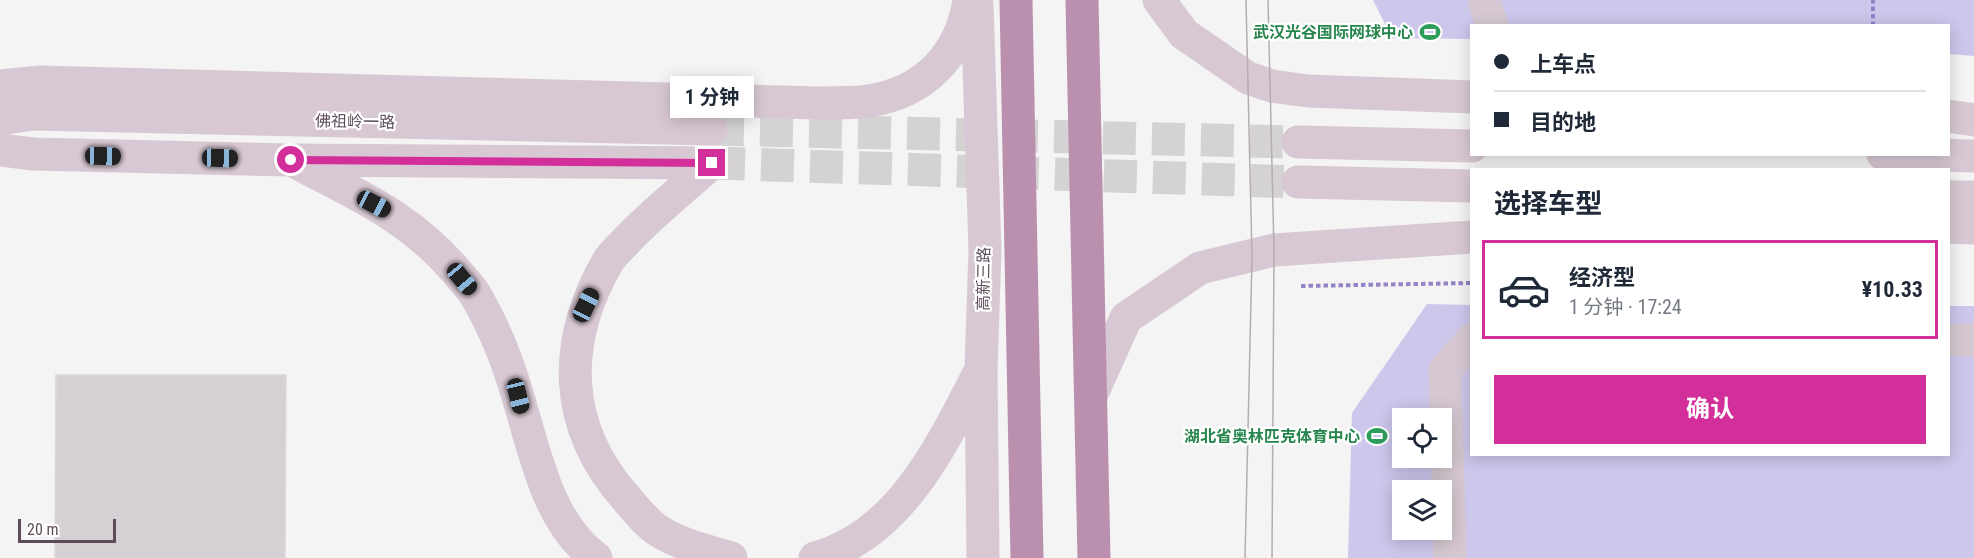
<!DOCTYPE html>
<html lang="zh">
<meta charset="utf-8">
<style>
:root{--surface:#fff;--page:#f2f2f3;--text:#1f2937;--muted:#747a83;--line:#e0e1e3;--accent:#d32f9b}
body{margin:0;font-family:"Roboto Condensed","Noto Sans SC",sans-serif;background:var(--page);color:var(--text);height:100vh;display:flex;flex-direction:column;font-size:22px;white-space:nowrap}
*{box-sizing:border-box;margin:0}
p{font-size:20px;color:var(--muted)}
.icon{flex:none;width:33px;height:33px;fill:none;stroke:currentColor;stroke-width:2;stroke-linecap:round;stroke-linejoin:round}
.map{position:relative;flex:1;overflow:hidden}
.details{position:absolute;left:1470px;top:168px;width:480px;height:288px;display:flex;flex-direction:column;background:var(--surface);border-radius:0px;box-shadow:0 3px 15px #0003}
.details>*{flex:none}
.hud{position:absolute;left:1470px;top:24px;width:480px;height:132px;border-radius:0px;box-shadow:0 3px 15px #0003;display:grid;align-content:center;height:132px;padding:0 24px;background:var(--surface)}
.controls{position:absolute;left:1392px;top:408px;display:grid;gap:12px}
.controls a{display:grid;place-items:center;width:60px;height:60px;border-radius:0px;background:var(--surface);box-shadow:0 3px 15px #0003;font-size:30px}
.scale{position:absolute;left:18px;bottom:15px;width:98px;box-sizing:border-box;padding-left:6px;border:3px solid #5e4c5a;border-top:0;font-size:16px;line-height:21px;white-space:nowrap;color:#5e4c5a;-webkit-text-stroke:4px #fff;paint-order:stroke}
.end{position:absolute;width:27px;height:27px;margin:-14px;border:8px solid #d32f9b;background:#fff;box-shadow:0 0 0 3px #fff}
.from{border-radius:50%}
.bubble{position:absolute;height:42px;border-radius:0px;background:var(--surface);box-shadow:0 3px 15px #0003;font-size:20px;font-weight:700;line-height:42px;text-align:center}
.car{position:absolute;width:18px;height:36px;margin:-18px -9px;border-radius:8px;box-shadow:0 0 4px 2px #0007;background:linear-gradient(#222 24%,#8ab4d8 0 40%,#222 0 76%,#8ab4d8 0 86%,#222 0)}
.hud b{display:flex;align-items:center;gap:21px;height:57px;font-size:22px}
.hud b+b{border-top:2px solid var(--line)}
.hud i{width:15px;height:15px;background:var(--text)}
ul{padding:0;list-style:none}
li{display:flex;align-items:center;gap:18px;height:99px;margin:0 12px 9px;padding:0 12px;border:3px solid transparent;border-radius:0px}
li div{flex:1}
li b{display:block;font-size:22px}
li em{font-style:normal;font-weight:700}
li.current{border-color:var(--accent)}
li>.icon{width:54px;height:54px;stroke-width:1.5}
h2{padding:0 24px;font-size:27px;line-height:72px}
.button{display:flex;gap:12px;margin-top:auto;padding:12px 24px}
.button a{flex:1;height:69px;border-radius:0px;background:var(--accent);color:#fff;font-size:24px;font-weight:700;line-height:69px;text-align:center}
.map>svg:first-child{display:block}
.pitch{fill:#cdc7ec;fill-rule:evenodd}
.building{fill:#d6d0d4;stroke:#ddd7da;stroke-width:1.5}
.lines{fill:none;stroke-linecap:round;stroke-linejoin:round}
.secondary-tunnel{stroke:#d5d2d4;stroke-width:33;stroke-dasharray:33 16;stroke-linecap:butt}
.path{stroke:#9682c7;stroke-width:4;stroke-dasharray:4.5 3;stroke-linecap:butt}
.street{stroke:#d5c8d2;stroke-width:33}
.secondary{stroke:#d8c8d3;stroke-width:33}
.highway{stroke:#bb90ae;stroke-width:33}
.tram{stroke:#b4adb1;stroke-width:1.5}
.route{stroke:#d32f9b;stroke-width:8}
.labels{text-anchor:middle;stroke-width:4.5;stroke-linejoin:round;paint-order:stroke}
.leisure-label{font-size:16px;font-weight:bold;fill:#27864d;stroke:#fff;text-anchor:end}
.street-label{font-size:16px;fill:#5e4c5a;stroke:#fff}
</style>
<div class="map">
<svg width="1974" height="558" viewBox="0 0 1974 558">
<rect width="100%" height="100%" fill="#f3f4f3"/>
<path class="pitch" d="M 1373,0 L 1974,0 L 1974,56 L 1949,54 L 1948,26 L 1472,26 L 1471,39 L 1392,38 Z
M 1427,304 L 1471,305 L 1472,454 L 1948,454 L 1949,306 L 1974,306 L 1974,558 L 1348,558 L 1352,413 ZM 1402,418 L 1442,418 L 1442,458 L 1402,458 ZM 1402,490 L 1442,490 L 1442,530 L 1402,530 Z"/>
<path class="building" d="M 56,375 L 286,375 L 285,558 L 55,558 Z"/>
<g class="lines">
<path class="secondary-tunnel" d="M 711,129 L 1298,142
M 712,163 L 1298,182"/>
<path class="path" d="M 1873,26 L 1873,0
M 1301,286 L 1472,283"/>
<path class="street" d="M 1484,0 L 1492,26
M 1948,340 L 1974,340
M 1450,558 L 1445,370 L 1472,340"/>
<path class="secondary" d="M 1159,0 L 1184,34 L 1248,78 L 1272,86 L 1308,91 L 1472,97
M 977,5 L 985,250 L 981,369 L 983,558
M 0,86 L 40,82 L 817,103 C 833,102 852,104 868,101 C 924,93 961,55 969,0
M 1948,116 L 1974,120
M 0,119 L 33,114 L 711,129
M 1298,142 L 1472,146
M 0,150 L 33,154 L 291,160 L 712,163
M 1883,154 L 1974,156
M 295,162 C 357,195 409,216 456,271 C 462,279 471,287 476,296 C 494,327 508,362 518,397 C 535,452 547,522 596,558
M 712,163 C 684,188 654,212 628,239 C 621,247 612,254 607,263 C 561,344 563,427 626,498 C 636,510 649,526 662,533 C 682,545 708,551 731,558
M 1298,182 L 1472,186
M 1948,197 L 1974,197
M 1948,227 L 1974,228
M 1091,396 L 1126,318 L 1200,268 L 1274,250 L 1472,237
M 815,558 C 900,535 942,445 979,373"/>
<path class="highway" d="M 1016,0 L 1027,558
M 1082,0 L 1094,558"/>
<path class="tram" d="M 1268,0 L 1274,250 L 1272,558
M 1245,558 L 1252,257 L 1246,0"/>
</g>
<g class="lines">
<path class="route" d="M 291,160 L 712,163"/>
</g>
<defs>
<g id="stadium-bare" transform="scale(1.62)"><path d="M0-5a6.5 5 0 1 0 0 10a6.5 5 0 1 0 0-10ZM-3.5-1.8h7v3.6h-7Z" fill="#2e9e5b" stroke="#fff" stroke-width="2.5" paint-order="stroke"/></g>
</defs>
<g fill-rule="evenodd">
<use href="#stadium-bare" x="1430" y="32"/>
<use href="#stadium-bare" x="1377" y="436"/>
</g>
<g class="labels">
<g class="leisure-label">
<text x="1413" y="38">武汉光谷国际网球中心</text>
<text x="1360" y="442">湖北省奥林匹克体育中心</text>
</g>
<g class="street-label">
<text transform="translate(355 121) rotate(1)" y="6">佛祖岭一路</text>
<text transform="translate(983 279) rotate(-89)" y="6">高新三路</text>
</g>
</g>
</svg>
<div class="controls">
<a><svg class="icon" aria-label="locate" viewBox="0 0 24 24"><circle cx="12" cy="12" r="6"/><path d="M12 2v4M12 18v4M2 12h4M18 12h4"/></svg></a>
<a><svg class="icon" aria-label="layers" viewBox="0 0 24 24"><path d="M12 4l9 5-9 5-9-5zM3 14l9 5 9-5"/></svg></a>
</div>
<div class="scale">20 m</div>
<i class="end from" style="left:291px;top:160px"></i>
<i class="end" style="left:712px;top:163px"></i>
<div class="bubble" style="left:670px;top:76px;width:84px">1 分钟</div>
<i class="car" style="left:103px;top:156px;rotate:91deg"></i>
<i class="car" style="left:220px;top:158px;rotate:91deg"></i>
<i class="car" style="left:374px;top:204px;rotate:118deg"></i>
<i class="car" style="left:462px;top:279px;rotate:140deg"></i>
<i class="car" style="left:586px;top:305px;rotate:26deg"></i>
<i class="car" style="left:518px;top:396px;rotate:166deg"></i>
<div class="hud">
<b><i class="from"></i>上车点</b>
<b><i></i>目的地</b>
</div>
<section class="details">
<h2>选择车型</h2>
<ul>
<li class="current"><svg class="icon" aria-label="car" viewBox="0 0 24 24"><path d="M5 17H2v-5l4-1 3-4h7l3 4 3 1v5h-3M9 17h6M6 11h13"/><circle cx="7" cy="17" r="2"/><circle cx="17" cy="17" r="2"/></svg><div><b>经济型</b><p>1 分钟 · 17:24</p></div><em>¥10.33</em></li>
</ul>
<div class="button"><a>确认</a></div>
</section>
</div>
